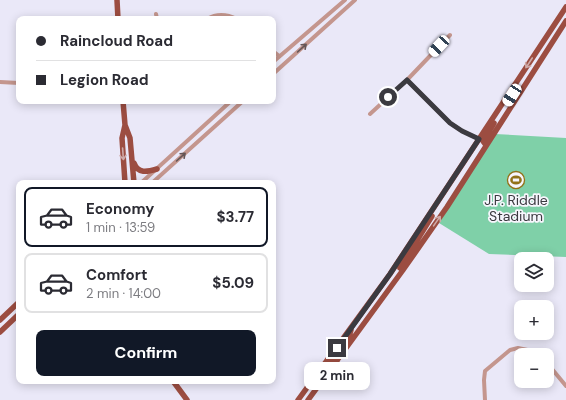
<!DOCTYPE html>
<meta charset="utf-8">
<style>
:root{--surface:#fff;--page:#f2f2f3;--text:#2b2b33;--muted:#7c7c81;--line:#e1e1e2;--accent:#111827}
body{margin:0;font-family:"DM Sans",sans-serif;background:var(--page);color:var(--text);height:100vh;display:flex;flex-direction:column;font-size:15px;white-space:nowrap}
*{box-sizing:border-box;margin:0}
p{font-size:13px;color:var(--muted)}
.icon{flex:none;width:22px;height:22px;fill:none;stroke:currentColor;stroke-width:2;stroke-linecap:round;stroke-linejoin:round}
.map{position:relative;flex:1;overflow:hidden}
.details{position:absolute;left:16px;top:180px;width:260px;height:204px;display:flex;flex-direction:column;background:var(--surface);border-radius:8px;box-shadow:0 2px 10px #0003}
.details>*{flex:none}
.hud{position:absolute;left:16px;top:16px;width:260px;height:88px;border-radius:8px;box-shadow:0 2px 10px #0003;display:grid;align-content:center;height:88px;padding:0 20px;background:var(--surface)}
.fabs{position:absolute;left:514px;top:252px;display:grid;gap:8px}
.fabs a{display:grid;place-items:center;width:40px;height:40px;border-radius:8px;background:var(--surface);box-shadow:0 2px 10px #0003;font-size:20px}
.end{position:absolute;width:18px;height:18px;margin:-9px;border:5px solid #3b3a40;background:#fff;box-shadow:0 0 0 2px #fff}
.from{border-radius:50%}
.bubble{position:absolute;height:28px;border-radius:8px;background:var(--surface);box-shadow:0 2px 10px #0003;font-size:13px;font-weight:700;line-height:28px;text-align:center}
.car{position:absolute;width:12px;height:24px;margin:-12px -6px;border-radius:5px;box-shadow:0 0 3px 1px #0007;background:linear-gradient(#fff 24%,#345 0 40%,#fff 0 76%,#345 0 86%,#fff 0)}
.hud b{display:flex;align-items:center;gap:14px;height:38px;font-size:15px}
.hud b+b{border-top:1px solid var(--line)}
.hud i{width:10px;height:10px;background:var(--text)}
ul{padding:7px 0 0;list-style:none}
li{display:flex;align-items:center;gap:12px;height:60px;margin:0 8px 6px;padding:0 12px;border:2px solid var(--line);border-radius:8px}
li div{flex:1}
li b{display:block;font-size:15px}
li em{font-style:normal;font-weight:700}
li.active{border-color:var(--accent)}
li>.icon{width:36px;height:36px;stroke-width:1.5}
.primary-button{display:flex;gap:8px;margin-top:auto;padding:8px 20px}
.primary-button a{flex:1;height:46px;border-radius:8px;background:var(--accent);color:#fff;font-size:16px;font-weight:700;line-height:46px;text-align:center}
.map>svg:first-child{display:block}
.green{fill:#7fd0a8}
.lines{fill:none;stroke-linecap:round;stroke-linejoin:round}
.minor{stroke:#c4968e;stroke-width:4}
.major{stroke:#9c4d41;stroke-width:5.5}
.oneway{stroke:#645657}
.oneway2{stroke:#ceaaa8}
.route{stroke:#3b3a40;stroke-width:5}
.labels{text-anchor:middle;stroke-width:3.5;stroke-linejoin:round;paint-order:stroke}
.poi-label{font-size:14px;fill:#3b3a40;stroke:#f7f6fd}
</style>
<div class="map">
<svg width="566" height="400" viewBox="0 0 566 400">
<rect width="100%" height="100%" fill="#eae8f8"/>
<path class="green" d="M 495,134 L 566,138 L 566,257 L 489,254 L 439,223 Z"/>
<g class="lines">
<path class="minor" d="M 156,14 L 157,19
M 207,19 C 217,13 227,14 237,19
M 273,51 L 279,56
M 273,62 L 345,0
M 273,74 L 355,0
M 407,80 L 450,123 L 462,131 L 479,139
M 0,82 L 19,83
M 370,114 L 407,80 L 450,35
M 141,183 L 231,101
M 152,183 L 243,101
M 547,363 L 566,386
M 485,400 L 484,380 L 485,371 L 510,350 L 518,348 L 537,352 L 540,355"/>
<path class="major" d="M 117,0 L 118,19
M 123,101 L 125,125 L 130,138 L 134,183
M 125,125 L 122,138 L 125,183
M 486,145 L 483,141 L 494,123
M 134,163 C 138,174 147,172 157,169
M 403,270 L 400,268 L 432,216
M 0,320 L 19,302
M 0,332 L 19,314
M 337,362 L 336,356 L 349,337 L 351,330
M 325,371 L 332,361 L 329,358
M 173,381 L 187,400
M 298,400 L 390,274 L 566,7
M 308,400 L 403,270 L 447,207 L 566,21"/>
</g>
<defs><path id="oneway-shaft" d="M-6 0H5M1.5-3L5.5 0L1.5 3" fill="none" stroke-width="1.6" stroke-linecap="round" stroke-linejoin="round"/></defs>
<g class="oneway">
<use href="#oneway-shaft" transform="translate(302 48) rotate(-42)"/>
<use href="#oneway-shaft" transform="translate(181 157) rotate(-42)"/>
</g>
<g class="oneway2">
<use href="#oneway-shaft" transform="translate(529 63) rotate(123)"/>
<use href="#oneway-shaft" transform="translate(123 154) rotate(86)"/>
<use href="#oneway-shaft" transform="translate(437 221) rotate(-55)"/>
</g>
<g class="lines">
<path class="route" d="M 337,348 L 390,274 L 479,139 L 462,131 L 450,123 L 407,80 L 388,97"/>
</g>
<defs>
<g id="stadium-ring" transform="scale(0.9)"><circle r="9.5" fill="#f7f6fd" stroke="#927219" stroke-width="1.5"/><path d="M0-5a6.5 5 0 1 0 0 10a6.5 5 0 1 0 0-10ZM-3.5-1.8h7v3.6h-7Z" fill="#927219"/></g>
</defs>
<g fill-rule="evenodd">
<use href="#stadium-ring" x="516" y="180"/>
</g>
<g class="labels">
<g class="poi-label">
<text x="516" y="205">J.P. Riddle<tspan x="516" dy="16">Stadium</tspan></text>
</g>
</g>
</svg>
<div class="fabs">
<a><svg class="icon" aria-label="layers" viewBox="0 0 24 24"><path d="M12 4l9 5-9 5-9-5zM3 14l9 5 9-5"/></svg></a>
<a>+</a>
<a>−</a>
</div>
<i class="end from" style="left:388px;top:97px"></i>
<i class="end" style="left:337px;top:348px"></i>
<div class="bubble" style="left:304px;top:362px;width:66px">2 min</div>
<i class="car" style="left:439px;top:46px;rotate:223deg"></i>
<i class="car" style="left:512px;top:95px;rotate:213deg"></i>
<div class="hud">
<b><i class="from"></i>Raincloud Road</b>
<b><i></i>Legion Road</b>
</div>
<section class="details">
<ul>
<li class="active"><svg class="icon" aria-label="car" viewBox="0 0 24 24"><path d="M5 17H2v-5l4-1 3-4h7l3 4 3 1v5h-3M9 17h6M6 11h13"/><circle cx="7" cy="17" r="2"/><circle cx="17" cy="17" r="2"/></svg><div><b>Economy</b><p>1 min · 13:59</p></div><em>$3.77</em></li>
<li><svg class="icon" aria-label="car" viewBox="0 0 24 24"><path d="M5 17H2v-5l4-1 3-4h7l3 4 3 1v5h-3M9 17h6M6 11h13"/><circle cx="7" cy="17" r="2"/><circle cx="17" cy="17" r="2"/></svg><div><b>Comfort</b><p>2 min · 14:00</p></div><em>$5.09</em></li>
</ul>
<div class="primary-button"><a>Confirm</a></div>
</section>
</div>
